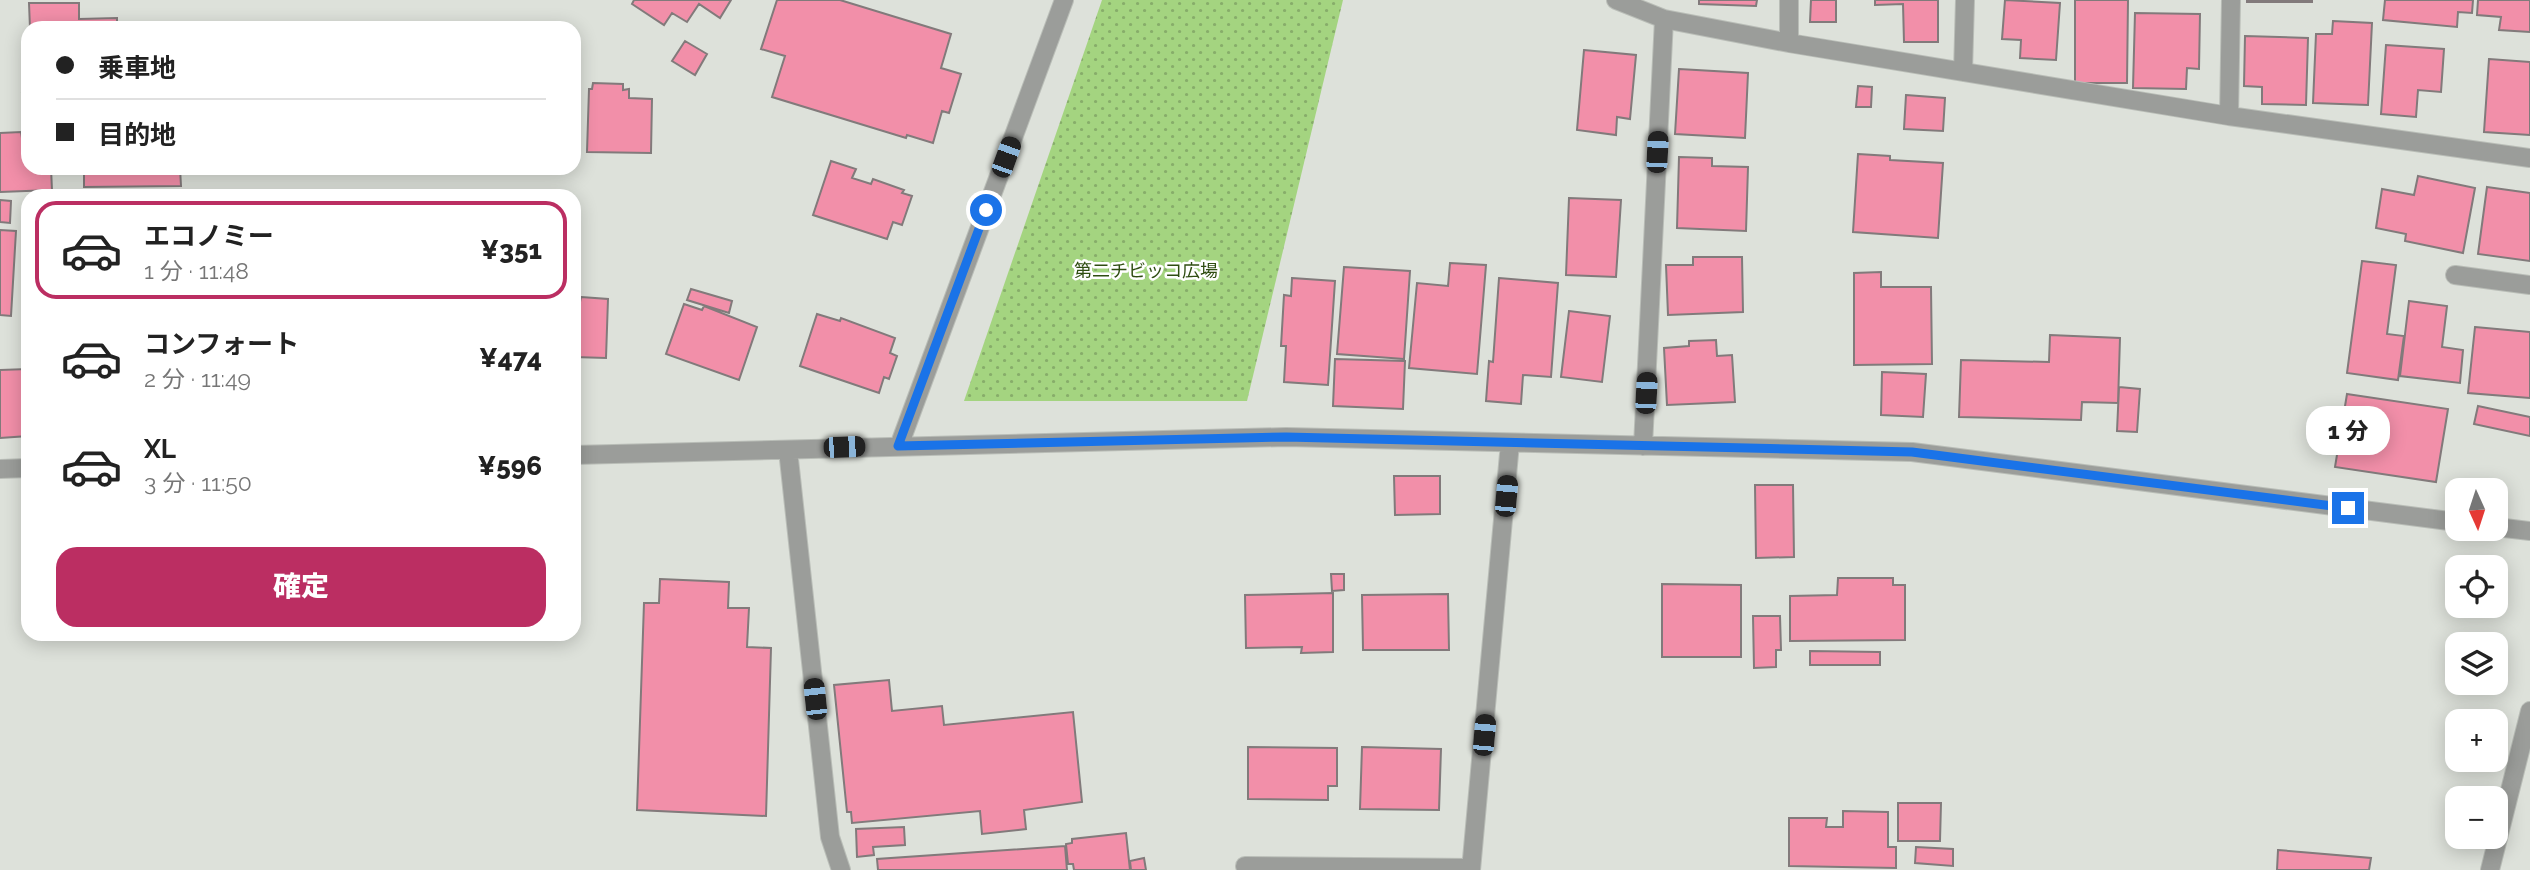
<!DOCTYPE html>
<html lang="ja">
<meta charset="utf-8">
<style>
:root{--surface:#fff;--page:#f2f2f2;--text:#222;--muted:#767676;--line:#e0e0e0;--accent:#bb2e62}
body{margin:0;font-family:Raleway,"Noto Sans JP",sans-serif;background:var(--page);color:var(--text);height:100vh;display:flex;flex-direction:column;font-size:26px;white-space:nowrap}
*{box-sizing:border-box;margin:0}
p{font-size:23px;color:var(--muted)}
.icon{flex:none;width:38px;height:38px;fill:none;stroke:currentColor;stroke-width:2;stroke-linecap:round;stroke-linejoin:round}
.map{position:relative;flex:1;overflow:hidden}
.sheet{position:absolute;left:21px;top:189px;width:560px;height:452px;display:flex;flex-direction:column;background:var(--surface);border-radius:21px;box-shadow:0 4px 18px #0003}
.sheet>*{flex:none}
.top-card{position:absolute;left:21px;top:21px;width:560px;height:154px;border-radius:21px;box-shadow:0 4px 18px #0003;display:grid;align-content:center;height:154px;padding:0 35px;background:var(--surface)}
.needle{width:46px;rotate:177deg}
.fabs{position:absolute;left:2445px;top:478px;display:grid;gap:14px}
.fabs a{display:grid;place-items:center;width:63px;height:63px;border-radius:14px;background:var(--surface);box-shadow:0 4px 18px #0003;font-size:35px}
.end{position:absolute;width:32px;height:32px;margin:-16px;border:9px solid #1a73e8;background:#fff;box-shadow:0 0 0 4px #fff}
.from{border-radius:50%}
.bubble{position:absolute;height:49px;border-radius:21px;background:var(--surface);box-shadow:0 4px 18px #0003;font-size:23px;font-weight:800;line-height:49px;text-align:center}
.car{position:absolute;width:21px;height:42px;margin:-21px -10px;border-radius:9px;box-shadow:0 0 5px 2px #0007;background:linear-gradient(#222 24%,#8ab4d8 0 40%,#222 0 76%,#8ab4d8 0 86%,#222 0)}
.top-card b{display:flex;align-items:center;gap:24px;height:66px;font-size:26px}
.top-card b+b{border-top:2px solid var(--line)}
.top-card i{width:18px;height:18px;background:var(--text)}
ul{padding:12px 0 0;list-style:none}
li{display:flex;align-items:center;gap:21px;height:98px;margin:0 14px 10px;padding:0 21px;border:4px solid transparent;border-radius:21px}
li div{flex:1}
li b{display:block;font-size:26px}
li em{font-style:normal;font-weight:800}
li.current{border-color:var(--accent)}
li>.icon{width:63px;height:63px;stroke-width:1.5}
.action{display:flex;gap:14px;margin-top:auto;padding:14px 35px}
.action a{flex:1;height:80px;border-radius:21px;background:var(--accent);color:#fff;font-size:28px;font-weight:800;line-height:80px;text-align:center}
.map>svg:first-child{display:block}
.park{fill:url(#park-dots)}
.building{fill:#f28fa9;stroke:#827a7b;stroke-width:2}
.lines{fill:none;stroke-linecap:round;stroke-linejoin:round}
.minor-casing{stroke:#b9bdb7;stroke-width:20}
.minor{stroke:#9b9d9a;stroke-width:18}
.route{stroke:#1a73e8;stroke-width:9}
.labels{text-anchor:middle;stroke-width:5;stroke-linejoin:round;paint-order:stroke}
.park-label{font-size:18px;fill:#2f4d12;stroke:#fff}
</style>
<div class="map">
<svg width="2530" height="870" viewBox="0 0 2530 870">
<defs>
<pattern id="park-dots" width="8" height="8" patternUnits="userSpaceOnUse" patternTransform="scale(1.75)"><rect width="8" height="8" fill="#a4d480"/><path d="M2 2h.1M6 6h.1" fill="none" stroke="#87ad6a" stroke-width="1.8" stroke-linecap="round"/></pattern>
</defs>
<rect width="100%" height="100%" fill="#dde1da"/>
<path class="park" d="M 1102,0 L 1343,0 L 1247,401 L 964,401 Z"/>
<path class="building" d="M 634,0 L 731,0 L 720,18 L 699,4 L 687,22 L 672,13 L 664,25 L 632,4 Z
M 777,0 L 840,0 L 951,34 L 941,68 L 961,74 L 949,113 L 942,111 L 933,143 L 907,135 L 906,138 L 772,97 L 785,56 L 761,49 Z
M 1699,0 L 1757,0 L 1756,6 L 1699,4 Z
M 1811,0 L 1836,0 L 1836,22 L 1810,22 Z
M 1875,0 L 1938,0 L 1938,42 L 1904,42 L 1903,4 L 1875,5 Z
M 2005,0 L 2060,3 L 2056,60 L 2020,58 L 2021,40 L 2002,39 Z
M 2075,0 L 2128,0 L 2127,83 L 2075,83 Z
M 2247,0 L 2312,0 L 2312,2 L 2247,2 Z
M 2385,0 L 2473,0 L 2472,13 L 2458,12 L 2457,27 L 2383,20 Z
M 2478,0 L 2530,0 L 2530,32 L 2499,30 L 2501,17 L 2477,15 Z
M 29,3 L 79,3 L 79,19 L 117,18 L 117,28 L 30,28 Z
M 2135,13 L 2200,14 L 2199,69 L 2187,68 L 2186,89 L 2133,88 Z
M 2333,21 L 2372,23 L 2368,105 L 2313,103 L 2316,34 L 2332,34 Z
M 2245,36 L 2308,38 L 2306,105 L 2262,104 L 2262,87 L 2244,86 Z
M 685,41 L 707,54 L 695,75 L 672,61 Z
M 2386,45 L 2444,49 L 2441,92 L 2418,90 L 2416,117 L 2381,114 Z
M 1584,50 L 1636,55 L 1630,119 L 1617,117 L 1616,135 L 1577,130 Z
M 2489,59 L 2530,62 L 2530,135 L 2484,132 Z
M 1679,69 L 1748,73 L 1745,138 L 1675,134 Z
M 593,83 L 623,84 L 623,90 L 629,89 L 629,98 L 652,99 L 651,153 L 587,152 L 589,89 L 592,89 Z
M 1858,86 L 1872,87 L 1871,107 L 1856,107 Z
M 22,93 L 28,93 L 28,120 L 24,120 Z
M 1906,95 L 1945,98 L 1943,131 L 1904,129 Z
M 574,102 L 578,102 L 576,157 L 574,157 Z
M 21,132 L 22,138 L 28,138 L 28,168 L 51,168 L 52,190 L 0,192 L 0,133 Z
M 1858,154 L 1890,156 L 1890,160 L 1943,163 L 1938,238 L 1853,232 Z
M 1679,157 L 1712,158 L 1712,166 L 1748,167 L 1746,231 L 1677,228 Z
M 831,161 L 856,169 L 852,178 L 871,184 L 873,179 L 904,190 L 902,193 L 912,196 L 902,225 L 893,222 L 887,239 L 813,215 Z
M 84,168 L 180,168 L 181,186 L 84,187 Z
M 2418,176 L 2475,188 L 2463,253 L 2405,241 L 2406,234 L 2376,228 L 2382,189 L 2414,195 Z
M 2487,187 L 2530,193 L 2530,261 L 2478,254 Z
M 1569,198 L 1621,200 L 1616,277 L 1566,275 Z
M 0,200 L 11,201 L 10,223 L 0,222 Z
M 0,230 L 16,231 L 11,316 L 0,315 Z
M 1693,257 L 1742,257 L 1743,312 L 1668,315 L 1666,265 L 1693,265 Z
M 2362,261 L 2396,265 L 2387,334 L 2404,336 L 2398,380 L 2347,373 Z
M 1450,263 L 1486,265 L 1477,374 L 1409,368 L 1417,283 L 1448,286 Z
M 1344,267 L 1410,271 L 1404,359 L 1337,354 Z
M 1881,272 L 1881,287 L 1931,287 L 1932,364 L 1854,365 L 1854,273 Z
M 1292,278 L 1335,281 L 1328,385 L 1284,382 L 1286,346 L 1281,346 L 1284,295 L 1291,296 Z
M 1499,278 L 1558,283 L 1551,377 L 1523,375 L 1521,404 L 1486,401 L 1489,361 L 1493,362 Z
M 691,289 L 732,301 L 729,313 L 687,300 Z
M 581,297 L 608,299 L 606,358 L 574,357 L 574,302 L 580,302 Z
M 2409,301 L 2447,306 L 2442,347 L 2463,350 L 2460,383 L 2400,376 Z
M 684,304 L 702,310 L 704,306 L 757,327 L 739,380 L 666,354 Z
M 1569,311 L 1610,316 L 1602,382 L 1561,377 Z
M 817,314 L 840,321 L 841,318 L 895,338 L 890,353 L 897,356 L 889,379 L 884,377 L 879,393 L 800,366 Z
M 2475,327 L 2530,332 L 2530,398 L 2468,393 Z
M 2050,335 L 2120,338 L 2118,403 L 2082,402 L 2081,420 L 1959,417 L 1961,360 L 2049,362 Z
M 1716,340 L 1717,356 L 1732,355 L 1735,402 L 1667,405 L 1664,348 L 1689,346 L 1689,341 Z
M 1335,359 L 1405,361 L 1403,409 L 1333,406 Z
M 28,369 L 28,436 L 0,438 L 0,370 Z
M 1882,372 L 1926,374 L 1923,417 L 1881,415 Z
M 2119,387 L 2140,389 L 2137,432 L 2117,431 Z
M 2347,394 L 2448,409 L 2436,482 L 2335,467 Z
M 2478,406 L 2530,417 L 2530,436 L 2474,424 Z
M 1394,476 L 1440,476 L 1440,514 L 1395,515 Z
M 1755,485 L 1793,485 L 1794,557 L 1756,558 Z
M 1331,574 L 1344,574 L 1344,590 L 1332,591 Z
M 1838,578 L 1893,578 L 1893,585 L 1905,585 L 1905,640 L 1790,641 L 1790,596 L 1837,595 Z
M 660,579 L 729,582 L 728,608 L 749,608 L 747,647 L 771,648 L 766,816 L 637,810 L 644,603 L 659,603 Z
M 1662,584 L 1741,585 L 1741,657 L 1662,657 Z
M 1333,593 L 1333,652 L 1301,653 L 1302,647 L 1246,648 L 1245,595 Z
M 1448,594 L 1449,650 L 1363,650 L 1362,595 Z
M 1753,616 L 1780,616 L 1781,650 L 1776,650 L 1776,667 L 1754,668 Z
M 1810,651 L 1880,652 L 1880,665 L 1810,665 Z
M 889,680 L 892,711 L 942,706 L 944,725 L 1073,712 L 1082,802 L 1024,810 L 1026,829 L 982,834 L 980,811 L 852,823 L 851,812 L 847,812 L 834,685 Z
M 1248,747 L 1337,748 L 1337,786 L 1328,786 L 1328,800 L 1248,799 Z
M 1362,747 L 1441,749 L 1439,810 L 1360,809 Z
M 1898,803 L 1941,803 L 1940,841 L 1898,841 Z
M 1843,811 L 1888,812 L 1888,847 L 1896,847 L 1896,868 L 1789,866 L 1789,818 L 1827,818 L 1826,827 L 1843,827 Z
M 904,827 L 905,845 L 873,847 L 874,855 L 857,857 L 856,829 Z
M 1126,833 L 1130,870 L 1074,870 L 1073,864 L 1068,864 L 1066,844 L 1072,843 L 1072,839 Z
M 1065,846 L 1067,870 L 878,870 L 877,859 Z
M 1916,847 L 1953,849 L 1953,866 L 1915,863 Z
M 2278,850 L 2371,858 L 2369,870 L 2277,870 Z
M 1144,858 L 1146,870 L 1131,870 L 1130,861 Z"/>
<g class="lines">
<g class="minor-casing">
<path id="minor" d="M 1616,0 L 1664,19 L 1789,43 L 2229,116 L 2530,158
M 1789,43 L 1789,0
M 1963,72 L 1965,0
M 2229,116 L 2231,0
M 2455,275 L 2530,285
M 899,446 L 1064,0
M 1643,446 L 1664,19
M 788,450 L 830,837 L 841,870
M 574,455 L 1286,437 L 1912,452 L 2457,522
M 0,469 L 28,468
M 2496,527 L 2530,531
M 1245,866 L 1471,868
M 1471,870 L 1510,443
M 2490,870 L 2530,711"/>
</g>
<use href="#minor" class="minor"/>
</g>
<g class="lines">
<path class="route" d="M 986,210 L 898,446 L 1286,437 L 1912,452 L 2348,508"/>
</g>
<g class="labels">
<g class="park-label">
<text x="1146" y="277">第二チビッコ広場</text>
</g>
</g>
</svg>
<div class="fabs">
<a><svg class="needle" viewBox="-14 -14 28 28"><path d="M0-13l5 13h-10z" fill="#e53935"/><path d="M0 13l5-13h-10z" fill="#767676"/></svg></a>
<a><svg class="icon" aria-label="locate" viewBox="0 0 24 24"><circle cx="12" cy="12" r="6"/><path d="M12 2v4M12 18v4M2 12h4M18 12h4"/></svg></a>
<a><svg class="icon" aria-label="layers" viewBox="0 0 24 24"><path d="M12 4l9 5-9 5-9-5zM3 14l9 5 9-5"/></svg></a>
<a>+</a>
<a>−</a>
</div>
<i class="end from" style="left:986px;top:210px"></i>
<i class="end" style="left:2348px;top:508px"></i>
<div class="bubble" style="left:2306px;top:406px;width:84px">1 分</div>
<i class="car" style="left:1657px;top:152px;rotate:3deg"></i>
<i class="car" style="left:1006px;top:157px;rotate:20deg"></i>
<i class="car" style="left:1646px;top:393px;rotate:3deg"></i>
<i class="car" style="left:844px;top:447px;rotate:88deg"></i>
<i class="car" style="left:1506px;top:496px;rotate:5deg"></i>
<i class="car" style="left:815px;top:699px;rotate:354deg"></i>
<i class="car" style="left:1484px;top:735px;rotate:5deg"></i>
<div class="top-card">
<b><i class="from"></i>乗車地</b>
<b><i></i>目的地</b>
</div>
<section class="sheet">
<ul>
<li class="current"><svg class="icon" aria-label="car" viewBox="0 0 24 24"><path d="M5 17H2v-5l4-1 3-4h7l3 4 3 1v5h-3M9 17h6M6 11h13"/><circle cx="7" cy="17" r="2"/><circle cx="17" cy="17" r="2"/></svg><div><b>エコノミー</b><p>1 分 · 11:48</p></div><em>¥351</em></li>
<li><svg class="icon" aria-label="car" viewBox="0 0 24 24"><path d="M5 17H2v-5l4-1 3-4h7l3 4 3 1v5h-3M9 17h6M6 11h13"/><circle cx="7" cy="17" r="2"/><circle cx="17" cy="17" r="2"/></svg><div><b>コンフォート</b><p>2 分 · 11:49</p></div><em>¥474</em></li>
<li><svg class="icon" aria-label="car" viewBox="0 0 24 24"><path d="M5 17H2v-5l4-1 3-4h7l3 4 3 1v5h-3M9 17h6M6 11h13"/><circle cx="7" cy="17" r="2"/><circle cx="17" cy="17" r="2"/></svg><div><b>XL</b><p>3 分 · 11:50</p></div><em>¥596</em></li>
</ul>
<div class="action"><a>確定</a></div>
</section>
</div>
